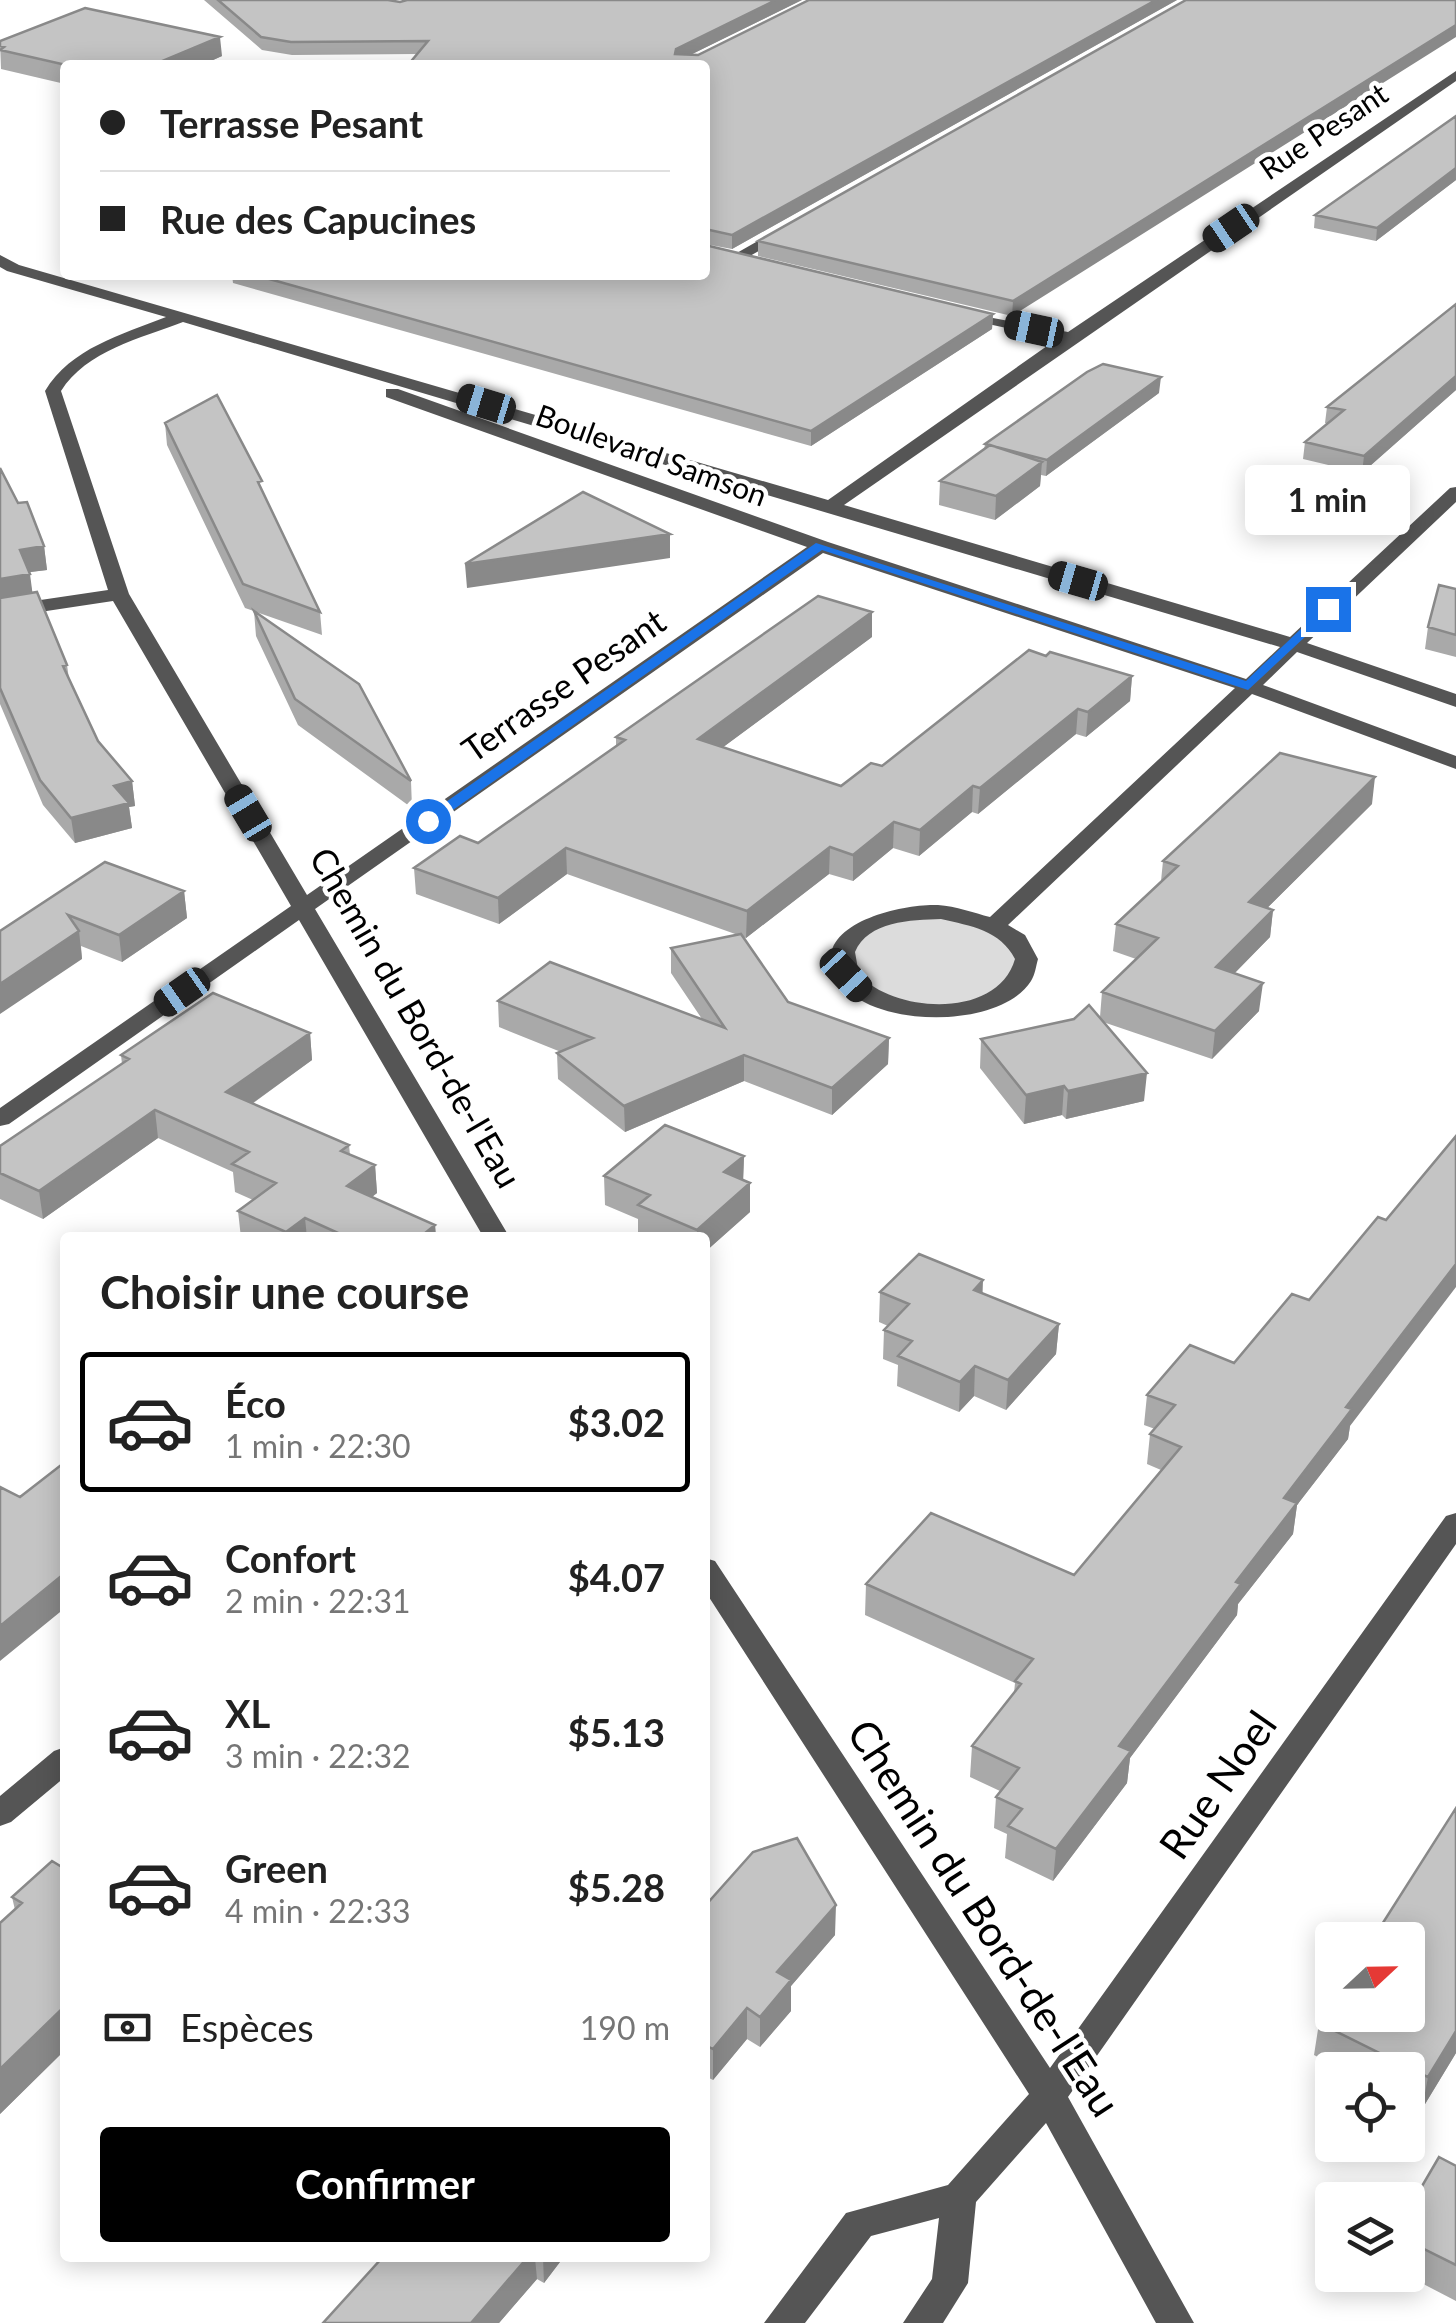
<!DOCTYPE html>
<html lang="fr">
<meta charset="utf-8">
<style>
:root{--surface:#fff;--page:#f6f6f6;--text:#222;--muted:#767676;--line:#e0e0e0;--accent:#000}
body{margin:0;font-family:Lato,sans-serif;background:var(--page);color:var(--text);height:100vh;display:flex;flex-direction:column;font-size:38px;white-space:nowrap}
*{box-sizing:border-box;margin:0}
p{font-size:32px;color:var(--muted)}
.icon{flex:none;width:55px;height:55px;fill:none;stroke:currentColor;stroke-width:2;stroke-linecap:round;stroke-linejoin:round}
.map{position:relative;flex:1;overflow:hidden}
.panel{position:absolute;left:60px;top:1232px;width:650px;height:1030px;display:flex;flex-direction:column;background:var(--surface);border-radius:10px;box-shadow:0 5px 25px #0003}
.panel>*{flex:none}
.top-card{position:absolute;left:60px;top:60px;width:650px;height:220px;border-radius:10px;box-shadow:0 5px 25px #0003;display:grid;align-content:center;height:220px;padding:0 40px;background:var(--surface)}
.needle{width:65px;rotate:68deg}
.buttons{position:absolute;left:1315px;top:1922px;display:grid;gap:20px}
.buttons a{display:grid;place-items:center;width:110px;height:110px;border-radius:10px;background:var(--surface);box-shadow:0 5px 25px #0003;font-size:50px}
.end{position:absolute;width:45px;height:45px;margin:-22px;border:12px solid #1a73e8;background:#fff;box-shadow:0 0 0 5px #fff}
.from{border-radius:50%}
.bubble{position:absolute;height:70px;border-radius:10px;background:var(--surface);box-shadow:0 5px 25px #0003;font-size:32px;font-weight:700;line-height:70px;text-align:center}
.car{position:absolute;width:30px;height:60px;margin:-30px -15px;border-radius:12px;box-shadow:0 0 8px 2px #0007;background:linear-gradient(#222 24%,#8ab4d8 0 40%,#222 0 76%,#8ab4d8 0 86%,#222 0)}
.top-card b{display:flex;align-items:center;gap:35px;height:95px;font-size:38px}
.top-card b+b{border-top:2px solid var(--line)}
.top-card i{width:25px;height:25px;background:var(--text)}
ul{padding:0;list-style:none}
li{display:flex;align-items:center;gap:30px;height:140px;margin:0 20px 15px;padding:0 20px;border:5px solid transparent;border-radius:10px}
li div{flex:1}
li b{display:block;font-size:38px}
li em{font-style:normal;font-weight:700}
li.selected{border-color:var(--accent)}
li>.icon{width:90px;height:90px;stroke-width:1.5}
h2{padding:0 40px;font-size:45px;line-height:120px}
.pay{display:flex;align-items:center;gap:25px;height:110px;padding:0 40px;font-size:38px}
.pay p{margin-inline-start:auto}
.primary-button{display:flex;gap:20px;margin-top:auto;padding:20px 40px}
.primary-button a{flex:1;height:115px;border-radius:10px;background:var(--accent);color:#fff;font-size:40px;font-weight:700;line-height:115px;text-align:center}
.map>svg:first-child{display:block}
.green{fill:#dcdcdc}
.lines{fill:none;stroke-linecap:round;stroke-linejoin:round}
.minor{fill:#555;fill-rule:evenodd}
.wall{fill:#a9a9a9}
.shaded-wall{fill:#898989}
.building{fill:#c4c4c4;stroke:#898989;stroke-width:2.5}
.route{fill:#1a73e8}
.labels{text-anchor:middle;stroke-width:9;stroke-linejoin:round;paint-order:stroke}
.far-street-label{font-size:30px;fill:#000;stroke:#fff}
.street-label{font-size:35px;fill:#000;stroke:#fff}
.near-street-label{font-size:42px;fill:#000;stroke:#fff}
</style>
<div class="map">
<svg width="1456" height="2323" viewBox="0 0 1456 2323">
<rect width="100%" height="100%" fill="#fff"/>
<path class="green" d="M 941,912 L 1021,946 L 1011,992 L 937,1012 L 860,990 L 847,942 L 863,928 Z"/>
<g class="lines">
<path class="minor" d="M 1456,71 L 1456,81 L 844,505 L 1290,637 L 1450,488 L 1456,487 L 1456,502 L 1307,643 L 1456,694 L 1456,707 L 1297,652 L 1263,685 L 1456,756 L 1456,769 L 1252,694 L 1008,925 L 1025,935 L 1038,959 C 1036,966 1035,975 1031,981 C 1001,1029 878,1028 843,986 C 796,928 899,903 938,905 C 956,906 974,913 990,917 L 1235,688 L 823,553 L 315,909 L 510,1238 L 484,1238 L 299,920 L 9,1124 L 0,1126 L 0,1108 L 291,906 L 113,601 L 0,618 L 0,606 L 108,590 L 45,391 C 71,348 121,335 166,317 L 7,271 L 0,267 L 0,255 L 19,265 L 828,500 L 1057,339 L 956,317 L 956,311 L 1068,332 ZM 183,322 L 1280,647 L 1246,679 L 828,542 L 398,389 L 386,389 L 386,397 L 807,547 L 307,895 L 129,594 L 61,391 C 86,351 141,338 183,322 ZM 941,919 C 971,926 1000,930 1015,959 C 998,1019 896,1014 859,975 L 855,952 C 868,921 911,920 941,919 Z
M 784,226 L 792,231 L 789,234 L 741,261 L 728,258 Z
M 1456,1513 L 1456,1544 L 1068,2097 L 1194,2323 L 1156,2323 L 1046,2123 L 976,2202 L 968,2283 L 943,2323 L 903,2323 L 932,2279 L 939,2218 L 871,2236 L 805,2323 L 764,2323 L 846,2213 L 948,2185 L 1029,2094 L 705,1591 L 705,1558 L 715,1561 L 1050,2068 L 1446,1516 Z
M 65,1747 L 65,1777 L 11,1822 L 0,1826 L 0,1796 L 54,1751 Z"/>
</g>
<path class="wall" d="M 204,0 L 388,0 L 400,2 L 407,0 L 802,0 L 690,55 L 698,55 L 809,0 L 1177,0 L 732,249 L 705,244 L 705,65 L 417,54 L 292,55 L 262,50 Z
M 1186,0 L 1012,316 L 758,256 L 758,241 Z
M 0,41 L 222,56 L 202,65 L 65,65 L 65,84 L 1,69 Z
M 1456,116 L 1456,180 L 1376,241 L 1314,228 L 1315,215 Z
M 232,275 L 705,275 L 993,314 L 992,329 L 811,446 L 233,283 Z
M 1456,304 L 1456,390 L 1362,473 L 1303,459 L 1305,442 L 1327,424 L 1325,423 L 1327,407 Z
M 1159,393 L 1046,476 L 1041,475 L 1040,486 L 995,520 L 939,505 L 940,481 L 984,450 L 985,444 Z
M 165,423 L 263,494 L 320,612 L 322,635 L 245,608 L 167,445 Z
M 0,468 L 18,503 L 44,546 L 47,570 L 29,572 L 32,593 L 67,665 L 69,679 L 98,741 L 132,781 L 135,806 L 129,807 L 132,828 L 75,843 L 43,805 L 0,704 Z
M 1456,589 L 1456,657 L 1425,649 L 1428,627 Z
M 254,611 L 411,781 L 412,808 L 298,725 L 256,636 Z
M 872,637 L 723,747 L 841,786 L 882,766 L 1046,656 L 1132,676 L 1130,701 L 1086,737 L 1076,734 L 978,814 L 972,812 L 919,856 L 893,848 L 853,881 L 829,874 L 746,938 L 743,937 L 788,1002 L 889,1038 L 888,1064 L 832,1115 L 744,1081 L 625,1132 L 558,1079 L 557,1053 L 561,1052 L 499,1027 L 498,1001 L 702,1019 L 671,973 L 671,948 L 738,935 L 567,874 L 499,924 L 416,894 L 414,868 L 478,843 L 616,746 L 616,737 Z
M 1372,804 L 1267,908 L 1273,910 L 1270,937 L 1234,974 L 1259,1011 L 1212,1059 L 1103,1022 L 1144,1101 L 1066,1119 L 1062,1115 L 1024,1124 L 980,1068 L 981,1039 L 1100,1017 L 1102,992 L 1136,959 L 1113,951 L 1116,924 L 1161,881 L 1163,861 Z
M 184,891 L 187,918 L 122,962 L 81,946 L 82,959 L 0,931 Z
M 310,1033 L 312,1060 L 252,1104 L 349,1145 L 350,1155 L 375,1165 L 377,1193 L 372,1197 L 435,1225 L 436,1238 L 241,1238 L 238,1211 L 253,1200 L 235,1192 L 233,1172 L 158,1138 L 43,1219 L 0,1199 L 0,1146 L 122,1064 L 121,1055 Z
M 744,1156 L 743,1180 L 750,1183 L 750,1212 L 705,1252 L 705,1238 L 646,1238 L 638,1234 L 638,1219 L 605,1205 L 604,1176 Z
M 880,1292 L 983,1293 L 1059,1324 L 1056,1354 L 1006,1410 L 974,1396 L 959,1412 L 897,1386 L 898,1365 L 883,1359 L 884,1330 L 888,1326 L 879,1322 Z
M 1147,1395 L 1350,1426 L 1348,1439 L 1297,1505 L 1293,1534 L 1238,1604 L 1237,1615 L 1130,1758 L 1127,1783 L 1053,1881 L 1005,1858 L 1007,1834 L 994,1828 L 996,1797 L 1000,1791 L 970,1777 L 972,1746 L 1014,1693 L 1015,1683 L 865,1615 L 866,1584 L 1074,1575 L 1161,1470 L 1147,1464 L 1150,1434 L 1155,1429 L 1144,1425 Z
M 1456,1808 L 1456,2053 L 1422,2109 L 1408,2102 L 1408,2070 L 1344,2070 L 1314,2055 L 1319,2023 Z
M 65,1869 L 65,2050 L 0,2114 L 15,1910 L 12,1897 Z
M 705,1906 L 835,1935 L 791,1986 L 791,2011 L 760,2047 L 747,2039 L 713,2080 L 705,2076 Z
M 1456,2166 L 1456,2301 L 1406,2275 L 1408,2275 L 1408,2210 Z
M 382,2258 L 563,2258 L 544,2283 L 537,2279 L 499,2323 L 323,2323 Z"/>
<path class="shaded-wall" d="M 776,0 L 802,0 L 676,62 L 675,65 L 676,49 Z
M 1156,0 L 1177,0 L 732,249 L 732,235 Z
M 1456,25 L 1456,37 L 1012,316 L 1013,301 Z
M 220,37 L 222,56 L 202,65 L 153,65 Z
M 1456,168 L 1456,180 L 1376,241 L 1377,228 Z
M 993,314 L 992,329 L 811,446 L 811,431 Z
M 1456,376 L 1456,390 L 1362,473 L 1364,456 Z
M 1161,377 L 1159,393 L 1046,476 L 1047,460 Z
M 1042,462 L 1040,486 L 995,520 L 996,496 Z
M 670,534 L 670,558 L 467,588 L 465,564 Z
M 44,546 L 47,570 L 23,573 L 20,550 Z
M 30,574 L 33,597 L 0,603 L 0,579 Z
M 872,612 L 872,637 L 699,765 L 698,739 Z
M 1132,676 L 1130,701 L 1086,737 L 1088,712 Z
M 1078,709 L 1076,734 L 978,814 L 980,788 Z
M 1375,777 L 1372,804 L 1246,929 L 1249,902 Z
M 132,781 L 135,806 L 129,807 L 132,828 L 75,843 L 71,818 L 114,786 Z
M 973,786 L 972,812 L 919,856 L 920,830 Z
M 894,822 L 893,848 L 853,881 L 853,855 Z
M 830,847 L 829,874 L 746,938 L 747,911 Z
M 566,848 L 567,874 L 499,924 L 498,898 Z
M 184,891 L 187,918 L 122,962 L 119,935 Z
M 1273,910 L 1270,937 L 1213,995 L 1216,967 Z
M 79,931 L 82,959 L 0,1014 L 0,984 Z
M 1263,983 L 1259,1011 L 1212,1059 L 1215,1031 Z
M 310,1033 L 312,1060 L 229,1120 L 226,1092 Z
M 889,1038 L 888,1064 L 832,1115 L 832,1088 Z
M 744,1055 L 744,1081 L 625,1132 L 624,1106 Z
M 1147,1073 L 1144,1101 L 1066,1119 L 1068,1091 Z
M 1064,1086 L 1062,1115 L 1024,1124 L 1026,1095 Z
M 155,1110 L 158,1138 L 43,1219 L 39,1191 Z
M 744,1156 L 743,1184 L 724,1172 Z
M 375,1165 L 377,1193 L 349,1214 L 347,1186 Z
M 750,1183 L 750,1212 L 705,1252 L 705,1238 L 697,1238 L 697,1230 Z
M 305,1218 L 307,1238 L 287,1238 L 286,1232 Z
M 435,1225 L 436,1238 L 419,1238 Z
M 1456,1264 L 1456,1287 L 1350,1426 L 1348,1439 L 1297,1505 L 1293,1534 L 1238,1604 L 1237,1615 L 1130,1758 L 1127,1783 L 1053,1881 L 1056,1849 L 1119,1746 L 1236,1582 L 1284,1498 L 1346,1407 Z
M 983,1280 L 982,1309 L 974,1290 Z
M 1059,1324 L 1056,1354 L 1006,1410 L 1008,1380 Z
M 975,1366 L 974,1396 L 959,1412 L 960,1382 Z
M 65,1573 L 65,1608 L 0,1661 L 0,1626 Z
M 836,1905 L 835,1935 L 791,1986 L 791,2011 L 760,2047 L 760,2017 L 777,1972 Z
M 65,2006 L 65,2050 L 0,2114 L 0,2069 Z
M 747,2008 L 747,2039 L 713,2080 L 713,2049 Z
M 1456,2031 L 1456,2053 L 1422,2109 L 1428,2077 Z
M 527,2258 L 535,2258 L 537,2279 L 499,2323 L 471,2323 Z
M 543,2258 L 563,2258 L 544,2283 Z"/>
<path class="building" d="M 218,0 L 388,0 L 400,2 L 407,0 L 776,0 L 676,49 L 675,54 L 698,55 L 809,0 L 1156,0 L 732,235 L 705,229 L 705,65 L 408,65 L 428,41 L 291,42 L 261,37 Z
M 1186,0 L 1456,0 L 1456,25 L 1013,301 L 758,241 Z
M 85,8 L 220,37 L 153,65 L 66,65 L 0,50 L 4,47 L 0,46 L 0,41 Z
M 1456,116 L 1456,168 L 1377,228 L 1315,215 Z
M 705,245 L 993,314 L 811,431 L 255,275 L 705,275 Z
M 1456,304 L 1456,376 L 1364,456 L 1305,442 L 1344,410 L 1327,407 Z
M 1103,364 L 1161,377 L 1047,460 L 985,444 L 1087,372 Z
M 217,395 L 262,481 L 258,482 L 320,612 L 243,584 L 165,423 Z
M 990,445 L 1042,462 L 996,496 L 940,481 Z
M 0,468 L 18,503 L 27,502 L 44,546 L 20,550 L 30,574 L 0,579 Z
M 583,492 L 670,534 L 465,564 Z
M 1439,585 L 1456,589 L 1456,635 L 1428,627 Z
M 37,592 L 67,665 L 63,666 L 98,741 L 132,781 L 114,786 L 129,803 L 71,818 L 40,780 L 0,688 L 0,598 Z
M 818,596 L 872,612 L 698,739 L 841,786 L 871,763 L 882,766 L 1029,650 L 1046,656 L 1050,652 L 1132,676 L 1088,712 L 1078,709 L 980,788 L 973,786 L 920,830 L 894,822 L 853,855 L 830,847 L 747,911 L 566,848 L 498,898 L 414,868 L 460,836 L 478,843 L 625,740 L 616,737 Z
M 254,611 L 359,684 L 411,781 L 295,699 Z
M 1280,753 L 1375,777 L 1249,902 L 1273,910 L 1216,967 L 1263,983 L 1215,1031 L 1102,992 L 1158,938 L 1116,924 L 1178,866 L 1163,861 Z
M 105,862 L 184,891 L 119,935 L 68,915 L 79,931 L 0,984 L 0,931 Z
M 741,934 L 788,1002 L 889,1038 L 832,1088 L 744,1055 L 624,1106 L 557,1053 L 593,1038 L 498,1001 L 550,962 L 725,1028 L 671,948 Z
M 213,993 L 310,1033 L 226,1092 L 349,1145 L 341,1151 L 375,1165 L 347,1186 L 435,1225 L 419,1238 L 349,1238 L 305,1218 L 286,1232 L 238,1211 L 276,1183 L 232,1164 L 249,1152 L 155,1110 L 39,1191 L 0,1173 L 0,1146 L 129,1059 L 121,1055 Z
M 1089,1005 L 1147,1073 L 1068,1091 L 1064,1086 L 1026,1095 L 981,1039 L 1074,1019 Z
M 665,1125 L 744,1156 L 724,1172 L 750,1183 L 697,1230 L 638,1205 L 650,1195 L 604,1176 Z
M 1456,1136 L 1456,1264 L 1346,1407 L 1352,1409 L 1284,1498 L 1297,1503 L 1236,1582 L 1241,1584 L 1119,1746 L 1131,1751 L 1056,1849 L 1008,1826 L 1022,1809 L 996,1797 L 1019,1768 L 972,1746 L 1021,1684 L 1015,1681 L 1033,1659 L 866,1584 L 931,1513 L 1074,1575 L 1181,1447 L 1150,1434 L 1175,1405 L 1147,1395 L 1190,1345 L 1234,1363 L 1292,1294 L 1309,1300 L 1378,1217 L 1386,1220 Z
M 919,1254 L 983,1280 L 974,1290 L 1059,1324 L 1008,1380 L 975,1366 L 960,1382 L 898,1356 L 912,1341 L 884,1330 L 909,1304 L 880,1292 Z
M 65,1462 L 65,1573 L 0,1626 L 0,1487 L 20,1497 Z
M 1456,1808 L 1456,2031 L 1428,2077 L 1319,2023 L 1332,2002 L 1332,2015 L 1408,2015 L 1408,1940 L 1372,1940 Z
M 797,1838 L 836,1905 L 777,1972 L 791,1980 L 760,2017 L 747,2008 L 713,2049 L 705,2045 L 705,1906 L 753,1852 Z
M 52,1861 L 65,1869 L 65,2006 L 0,2069 L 0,1923 L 22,1903 L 12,1897 Z
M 1439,2157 L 1456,2166 L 1456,2265 L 1408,2241 L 1408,2210 Z
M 382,2258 L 527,2258 L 471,2323 L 323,2323 Z"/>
<path class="route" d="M 816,543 L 1246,681 L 1324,607 L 1335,609 L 1248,690 L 822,550 L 433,824 L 423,824 L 423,818 Z"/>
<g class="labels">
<g class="far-street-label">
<text transform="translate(1324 132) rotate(-34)" y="10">Rue Pesant</text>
<text transform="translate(651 456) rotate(20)" y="10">Boulevard Samson</text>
</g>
<g class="street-label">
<text transform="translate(564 686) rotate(-35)" y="12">Terrasse Pesant</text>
<text transform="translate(415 1018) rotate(60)" y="12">Chemin du Bord-de-l'Eau</text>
</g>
<g class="near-street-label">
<text transform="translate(1218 1785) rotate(-55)" y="15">Rue Noel</text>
<text transform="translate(984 1918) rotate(57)" y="15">Chemin du Bord-de-l'Eau</text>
</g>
</g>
</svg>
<div class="buttons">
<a><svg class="needle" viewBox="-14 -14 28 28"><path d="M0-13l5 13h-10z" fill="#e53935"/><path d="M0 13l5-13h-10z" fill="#767676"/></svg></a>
<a><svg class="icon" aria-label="locate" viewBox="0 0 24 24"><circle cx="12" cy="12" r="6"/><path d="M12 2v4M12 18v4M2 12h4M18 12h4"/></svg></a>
<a><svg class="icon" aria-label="layers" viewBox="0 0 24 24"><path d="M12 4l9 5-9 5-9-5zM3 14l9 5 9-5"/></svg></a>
</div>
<i class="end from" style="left:428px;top:821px"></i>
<i class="end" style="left:1328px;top:609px"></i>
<div class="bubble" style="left:1245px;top:465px;width:165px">1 min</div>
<i class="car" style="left:1231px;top:228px;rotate:236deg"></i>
<i class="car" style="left:1034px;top:329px;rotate:282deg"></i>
<i class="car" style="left:486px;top:404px;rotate:287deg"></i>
<i class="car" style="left:1078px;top:581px;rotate:286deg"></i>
<i class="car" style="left:248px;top:813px;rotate:329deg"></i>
<i class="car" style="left:846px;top:975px;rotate:137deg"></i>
<i class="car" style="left:182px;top:992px;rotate:235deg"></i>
<div class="top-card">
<b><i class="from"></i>Terrasse Pesant</b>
<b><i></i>Rue des Capucines</b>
</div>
<section class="panel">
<h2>Choisir une course</h2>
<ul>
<li class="selected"><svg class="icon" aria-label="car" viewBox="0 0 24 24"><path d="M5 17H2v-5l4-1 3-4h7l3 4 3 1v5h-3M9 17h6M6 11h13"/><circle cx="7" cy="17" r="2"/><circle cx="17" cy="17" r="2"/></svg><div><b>Éco</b><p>1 min · 22:30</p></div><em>$3.02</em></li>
<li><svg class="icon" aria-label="car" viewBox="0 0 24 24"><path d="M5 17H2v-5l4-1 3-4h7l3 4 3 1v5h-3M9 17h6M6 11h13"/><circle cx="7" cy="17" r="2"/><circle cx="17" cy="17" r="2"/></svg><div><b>Confort</b><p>2 min · 22:31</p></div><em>$4.07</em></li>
<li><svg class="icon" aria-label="car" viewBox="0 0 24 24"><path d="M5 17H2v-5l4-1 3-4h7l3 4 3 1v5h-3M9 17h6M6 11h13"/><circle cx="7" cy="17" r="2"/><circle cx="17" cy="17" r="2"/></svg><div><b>XL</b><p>3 min · 22:32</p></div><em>$5.13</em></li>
<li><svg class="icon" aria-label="car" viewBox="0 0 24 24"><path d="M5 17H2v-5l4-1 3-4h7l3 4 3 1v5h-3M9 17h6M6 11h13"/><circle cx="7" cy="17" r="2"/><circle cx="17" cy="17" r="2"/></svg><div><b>Green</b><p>4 min · 22:33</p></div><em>$5.28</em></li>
</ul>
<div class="pay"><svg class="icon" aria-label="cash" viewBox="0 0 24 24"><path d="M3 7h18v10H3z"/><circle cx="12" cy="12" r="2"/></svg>Espèces<p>190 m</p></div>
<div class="primary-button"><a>Confirmer</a></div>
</section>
</div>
